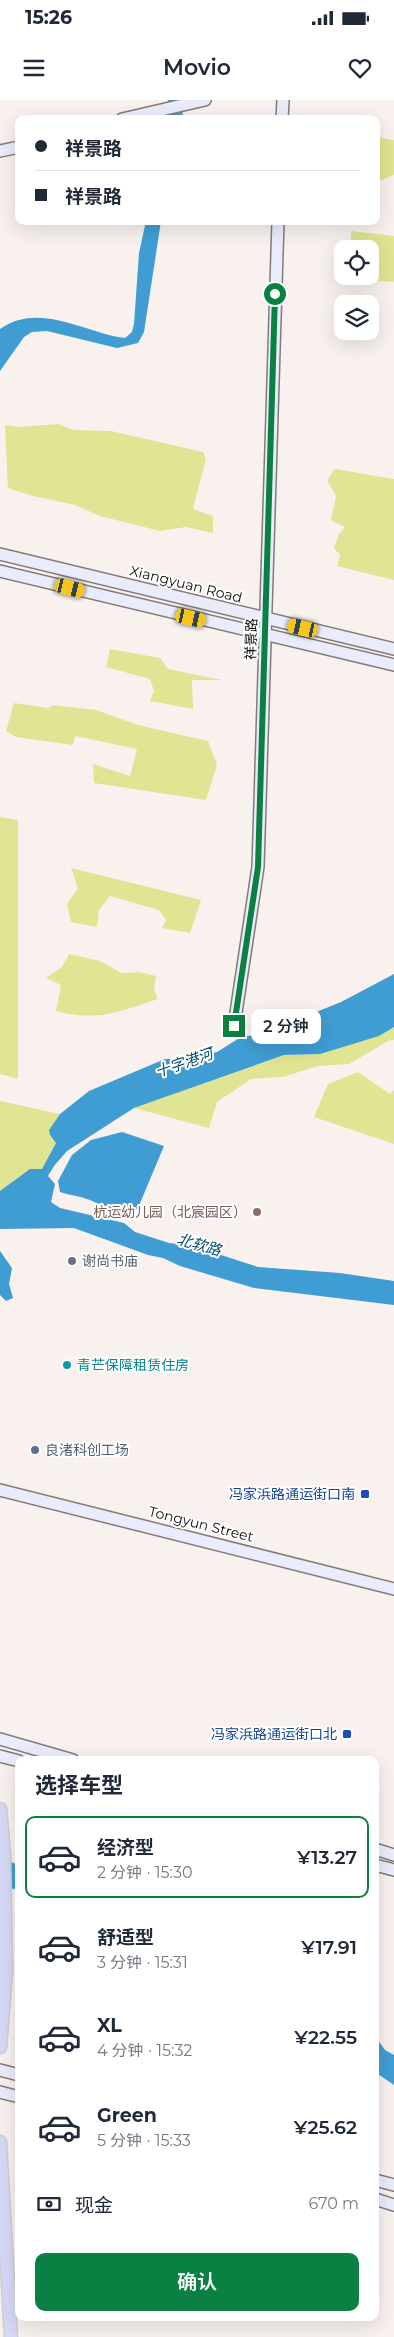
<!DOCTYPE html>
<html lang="zh">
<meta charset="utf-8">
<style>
:root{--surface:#fff;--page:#f2f2f3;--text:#1f2937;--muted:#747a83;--line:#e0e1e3;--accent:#0b8043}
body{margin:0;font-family:Montserrat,"Noto Sans SC",sans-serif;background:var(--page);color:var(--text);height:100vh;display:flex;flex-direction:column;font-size:19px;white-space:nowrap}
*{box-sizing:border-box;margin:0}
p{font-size:16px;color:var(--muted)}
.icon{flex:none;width:28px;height:28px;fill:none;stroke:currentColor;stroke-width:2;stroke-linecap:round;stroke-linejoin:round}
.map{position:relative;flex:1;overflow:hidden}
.panel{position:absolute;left:15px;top:1656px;width:364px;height:565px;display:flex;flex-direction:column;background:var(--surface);border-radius:10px;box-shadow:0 5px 20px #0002}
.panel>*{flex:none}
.guide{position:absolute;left:15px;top:15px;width:365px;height:110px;border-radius:10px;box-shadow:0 5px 20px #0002;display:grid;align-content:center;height:110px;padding:0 20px;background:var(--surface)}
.controls{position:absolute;left:334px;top:140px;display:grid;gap:10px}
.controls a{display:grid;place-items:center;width:45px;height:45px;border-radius:10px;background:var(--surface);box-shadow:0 5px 20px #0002;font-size:25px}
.end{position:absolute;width:22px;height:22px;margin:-11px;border:6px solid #0b8043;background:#fff;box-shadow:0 0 0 2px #fff}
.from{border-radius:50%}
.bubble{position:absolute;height:35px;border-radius:10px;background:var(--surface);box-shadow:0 5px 20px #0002;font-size:16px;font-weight:600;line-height:35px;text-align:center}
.car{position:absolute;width:15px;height:30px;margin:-15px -8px;border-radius:6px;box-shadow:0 0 4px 1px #0007;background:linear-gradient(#f5c518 24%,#345 0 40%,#f5c518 0 76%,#345 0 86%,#f5c518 0)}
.guide b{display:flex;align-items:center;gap:18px;height:48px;font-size:19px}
.guide b+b{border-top:1px solid var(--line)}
.guide i{width:12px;height:12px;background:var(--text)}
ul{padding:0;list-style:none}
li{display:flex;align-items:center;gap:15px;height:82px;margin:0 10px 8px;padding:0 10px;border:2px solid transparent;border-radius:10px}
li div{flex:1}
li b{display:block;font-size:19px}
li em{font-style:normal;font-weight:600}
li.active{border-color:var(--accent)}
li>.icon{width:45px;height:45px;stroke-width:1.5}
h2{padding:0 20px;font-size:22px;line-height:60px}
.pay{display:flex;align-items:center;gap:12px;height:55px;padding:0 20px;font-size:19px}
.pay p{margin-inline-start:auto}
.cta{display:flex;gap:10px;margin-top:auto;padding:10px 20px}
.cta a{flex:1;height:58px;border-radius:10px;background:var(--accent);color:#fff;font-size:20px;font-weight:600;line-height:58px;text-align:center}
.status{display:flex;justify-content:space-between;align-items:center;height:35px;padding:0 25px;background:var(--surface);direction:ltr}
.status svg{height:14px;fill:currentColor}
header{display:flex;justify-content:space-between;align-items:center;height:65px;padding:0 20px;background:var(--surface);font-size:22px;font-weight:600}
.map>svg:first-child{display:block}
.green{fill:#e0e594}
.water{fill:#409dd3}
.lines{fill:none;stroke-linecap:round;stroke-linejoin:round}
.secondary-casing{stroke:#827c79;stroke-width:14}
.primary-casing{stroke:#cfcfcf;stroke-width:15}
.secondary{stroke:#ebecfb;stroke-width:11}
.primary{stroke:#d6d8f7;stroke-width:12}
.route{stroke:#0b8043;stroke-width:6}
.education-dot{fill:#8d6e63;stroke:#fff;stroke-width:2}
.worship-dot{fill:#6b7280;stroke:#fff;stroke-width:2}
.culture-dot{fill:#0f9aa8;stroke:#fff;stroke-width:2}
.service-dot{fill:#5c6f8a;stroke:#fff;stroke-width:2}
.transit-dot{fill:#1a4fb4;stroke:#fff;stroke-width:2}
.labels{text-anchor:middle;stroke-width:4;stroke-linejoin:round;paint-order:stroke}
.street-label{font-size:14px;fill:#100e0d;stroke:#fff}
.education-label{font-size:14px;fill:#785e54;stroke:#fff;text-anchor:end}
.worship-label{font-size:14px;fill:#5b616d;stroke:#fff;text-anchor:start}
.culture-label{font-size:14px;fill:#0d838f;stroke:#fff;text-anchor:start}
.service-label{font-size:14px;fill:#4e5e75;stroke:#fff;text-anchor:start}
.transit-label{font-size:14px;fill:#164399;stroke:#fff;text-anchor:end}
.water-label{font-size:15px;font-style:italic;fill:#004e72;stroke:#fff}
</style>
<div class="status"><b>15:26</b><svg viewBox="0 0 49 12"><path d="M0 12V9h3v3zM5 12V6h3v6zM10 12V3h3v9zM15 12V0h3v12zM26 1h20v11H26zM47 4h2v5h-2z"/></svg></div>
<header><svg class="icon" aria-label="menu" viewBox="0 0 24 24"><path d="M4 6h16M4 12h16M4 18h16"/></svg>Movio<svg class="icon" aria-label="heart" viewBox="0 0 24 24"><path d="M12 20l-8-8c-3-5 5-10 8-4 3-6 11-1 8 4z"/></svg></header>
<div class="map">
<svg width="394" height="2237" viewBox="0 0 394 2237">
<rect width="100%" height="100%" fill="#f8f1ee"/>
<path class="green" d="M 376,37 L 394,40 L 394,75 L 376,82 Z
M 351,131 L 394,136 L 394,182 L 350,179 L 350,176 L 370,176 L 370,149 L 351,149 Z
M 58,324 L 74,330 L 111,331 L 203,352 L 206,359 L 193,409 L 213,416 L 213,433 L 186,427 L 160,431 L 100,416 L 75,405 L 33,396 L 8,388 L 5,325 L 19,327 Z
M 335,369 L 394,379 L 394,480 L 337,466 L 340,455 L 334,448 L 339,434 L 345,427 L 331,420 L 336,396 L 327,380 Z
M 110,549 L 160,558 L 168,569 L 222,580 L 192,580 L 193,609 L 150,601 L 154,591 L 150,579 L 106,567 Z
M 14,603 L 49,608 L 53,605 L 96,610 L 138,625 L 208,641 L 217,665 L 206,700 L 94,683 L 93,664 L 130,676 L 137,649 L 75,636 L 73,645 L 16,637 L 6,631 Z
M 0,717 L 18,720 L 18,979 L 0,974 Z
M 71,768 L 201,800 L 190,833 L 162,828 L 166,820 L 159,810 L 110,796 L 99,810 L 97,827 L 71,822 L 67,804 L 78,788 Z
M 69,854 L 100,861 L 122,873 L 139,872 L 156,876 L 154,891 L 158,899 C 118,912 98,922 56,911 L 61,885 L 46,878 L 62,867 Z
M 394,927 L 394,940 L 388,941 L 349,964 L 318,966 L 283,977 L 251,979 L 217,1002 L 209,1028 L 134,1008 L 284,955 L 320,954 Z
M 358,972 L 390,994 L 394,990 L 394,1044 L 314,1017 L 328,984 Z
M 0,1001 L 60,1014 L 52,1027 L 59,1041 L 44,1071 L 0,1091 Z"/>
<path class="water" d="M 168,0 L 184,0 L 182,19 L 165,19 Z
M 146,121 L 161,121 L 144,232 L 138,243 L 117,248 L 47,231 L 32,232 L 24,237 L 0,271 L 0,229 C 39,201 85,233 125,238 L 132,232 L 134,224 L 139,153 Z
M 394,874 L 394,927 L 379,936 L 320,954 L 284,955 L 134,1008 L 67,1051 L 54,1066 L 48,1076 L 55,1084 L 51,1102 L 60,1108 L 124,1123 L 135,1132 L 169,1143 L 193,1146 L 258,1167 L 340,1173 L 394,1181 L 394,1205 L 254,1188 L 180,1166 L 163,1158 L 148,1155 L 74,1128 L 0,1129 L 0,1091 L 30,1069 L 42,1069 L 56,1043 L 50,1035 L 49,1030 L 60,1014 L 89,991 L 165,959 L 188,959 L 217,952 L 241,937 L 262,934 L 341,902 Z
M 122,1032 L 164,1046 L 138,1108 C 120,1122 105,1105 87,1099 C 79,1096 69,1095 60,1092 L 58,1081 L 72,1055 L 91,1040 Z
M 0,1151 L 12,1168 L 9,1184 L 13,1198 L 6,1201 L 0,1195 Z
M 0,1758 L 19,1765 L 19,1790 L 0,1786 Z
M 375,1936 L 385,1950 L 394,1955 L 394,1985 L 375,1972 Z"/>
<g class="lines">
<g class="secondary-casing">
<path id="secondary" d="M 122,19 L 205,0
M 282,19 L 283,0
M 0,51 L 19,47
M 0,454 L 394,549
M 0,471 L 394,565
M 234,926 L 258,767 L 278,121
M 0,1390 L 394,1489
M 0,1639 L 73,1660
M 0,1656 L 19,1661
M 375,1749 L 394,1755
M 375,1765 L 394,1770
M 0,1970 L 19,1975
M 0,1992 L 19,1997
M 375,2080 L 394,2085
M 375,2099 L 394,2105"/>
</g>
<g class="primary-casing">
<path id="primary" d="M 0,1709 L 4,1754 L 6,1872 L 0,1947
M 0,2042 L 11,2237"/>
</g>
<use href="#secondary" class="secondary"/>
<use href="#primary" class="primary"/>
</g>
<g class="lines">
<path class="route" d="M 234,926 L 258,767 L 275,194"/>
</g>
<circle class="education-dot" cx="257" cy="1112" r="5"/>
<circle class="worship-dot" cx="72" cy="1161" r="5"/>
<circle class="culture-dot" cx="67" cy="1265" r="5"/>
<circle class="service-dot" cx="35" cy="1350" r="5"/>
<g class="transit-dot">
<rect x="360" y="1389" width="10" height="10" rx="2.5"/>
<rect x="342" y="1629" width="10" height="10" rx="2.5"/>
</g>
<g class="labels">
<g class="street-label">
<text transform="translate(186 484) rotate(14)" y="5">Xiangyuan Road</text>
<text transform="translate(251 539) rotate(-88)" y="5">祥景路</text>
<text transform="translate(201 1424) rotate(14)" y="5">Tongyun Street</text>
</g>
<g class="education-label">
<text x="247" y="1117">杭运幼儿园（北宸园区）</text>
</g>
<g class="worship-label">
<text x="82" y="1166">谢尚书庙</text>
</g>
<g class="culture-label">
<text x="77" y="1270">青芒保障租赁住房</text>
</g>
<g class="service-label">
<text x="45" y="1355">良渚科创工场</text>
</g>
<g class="transit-label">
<text x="355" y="1399">冯家浜路通运街口南</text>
<text x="337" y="1639">冯家浜路通运街口北</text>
</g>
<g class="water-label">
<text transform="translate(184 963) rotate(-19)" y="5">十字港河</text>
<text transform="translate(199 1145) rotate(16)" y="5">北软路</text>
</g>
</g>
</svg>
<div class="controls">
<a><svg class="icon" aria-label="locate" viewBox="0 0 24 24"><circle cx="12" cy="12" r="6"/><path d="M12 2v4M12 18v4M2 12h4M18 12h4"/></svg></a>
<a><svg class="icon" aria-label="layers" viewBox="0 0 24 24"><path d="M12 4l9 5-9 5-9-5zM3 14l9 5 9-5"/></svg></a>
</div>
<i class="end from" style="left:275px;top:194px"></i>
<i class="end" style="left:234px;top:926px"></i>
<div class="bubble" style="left:251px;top:909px;width:70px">2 分钟</div>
<i class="car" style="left:70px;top:488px;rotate:104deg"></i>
<i class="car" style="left:191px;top:518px;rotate:103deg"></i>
<i class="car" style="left:303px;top:528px;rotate:283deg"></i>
<div class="guide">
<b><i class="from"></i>祥景路</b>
<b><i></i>祥景路</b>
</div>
<section class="panel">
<h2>选择车型</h2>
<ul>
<li class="active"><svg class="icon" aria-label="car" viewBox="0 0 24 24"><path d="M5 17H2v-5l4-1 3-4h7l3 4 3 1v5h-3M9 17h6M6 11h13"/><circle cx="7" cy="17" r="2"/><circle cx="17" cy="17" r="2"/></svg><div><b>经济型</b><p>2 分钟 · 15:30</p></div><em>¥13.27</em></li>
<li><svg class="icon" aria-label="car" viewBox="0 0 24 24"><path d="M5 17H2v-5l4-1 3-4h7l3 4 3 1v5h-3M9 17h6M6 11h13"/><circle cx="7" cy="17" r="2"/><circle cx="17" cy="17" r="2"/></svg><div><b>舒适型</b><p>3 分钟 · 15:31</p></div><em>¥17.91</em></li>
<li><svg class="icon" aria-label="car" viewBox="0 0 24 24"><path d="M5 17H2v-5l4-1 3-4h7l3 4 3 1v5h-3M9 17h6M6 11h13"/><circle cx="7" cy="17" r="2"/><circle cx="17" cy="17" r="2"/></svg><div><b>XL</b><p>4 分钟 · 15:32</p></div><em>¥22.55</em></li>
<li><svg class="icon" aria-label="car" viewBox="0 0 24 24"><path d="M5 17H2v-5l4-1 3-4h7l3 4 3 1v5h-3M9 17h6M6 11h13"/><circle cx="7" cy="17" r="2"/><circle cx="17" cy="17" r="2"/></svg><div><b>Green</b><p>5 分钟 · 15:33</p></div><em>¥25.62</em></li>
</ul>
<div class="pay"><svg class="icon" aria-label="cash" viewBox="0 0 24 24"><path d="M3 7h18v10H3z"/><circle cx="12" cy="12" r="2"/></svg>现金<p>670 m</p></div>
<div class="cta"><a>确认</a></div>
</section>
</div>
